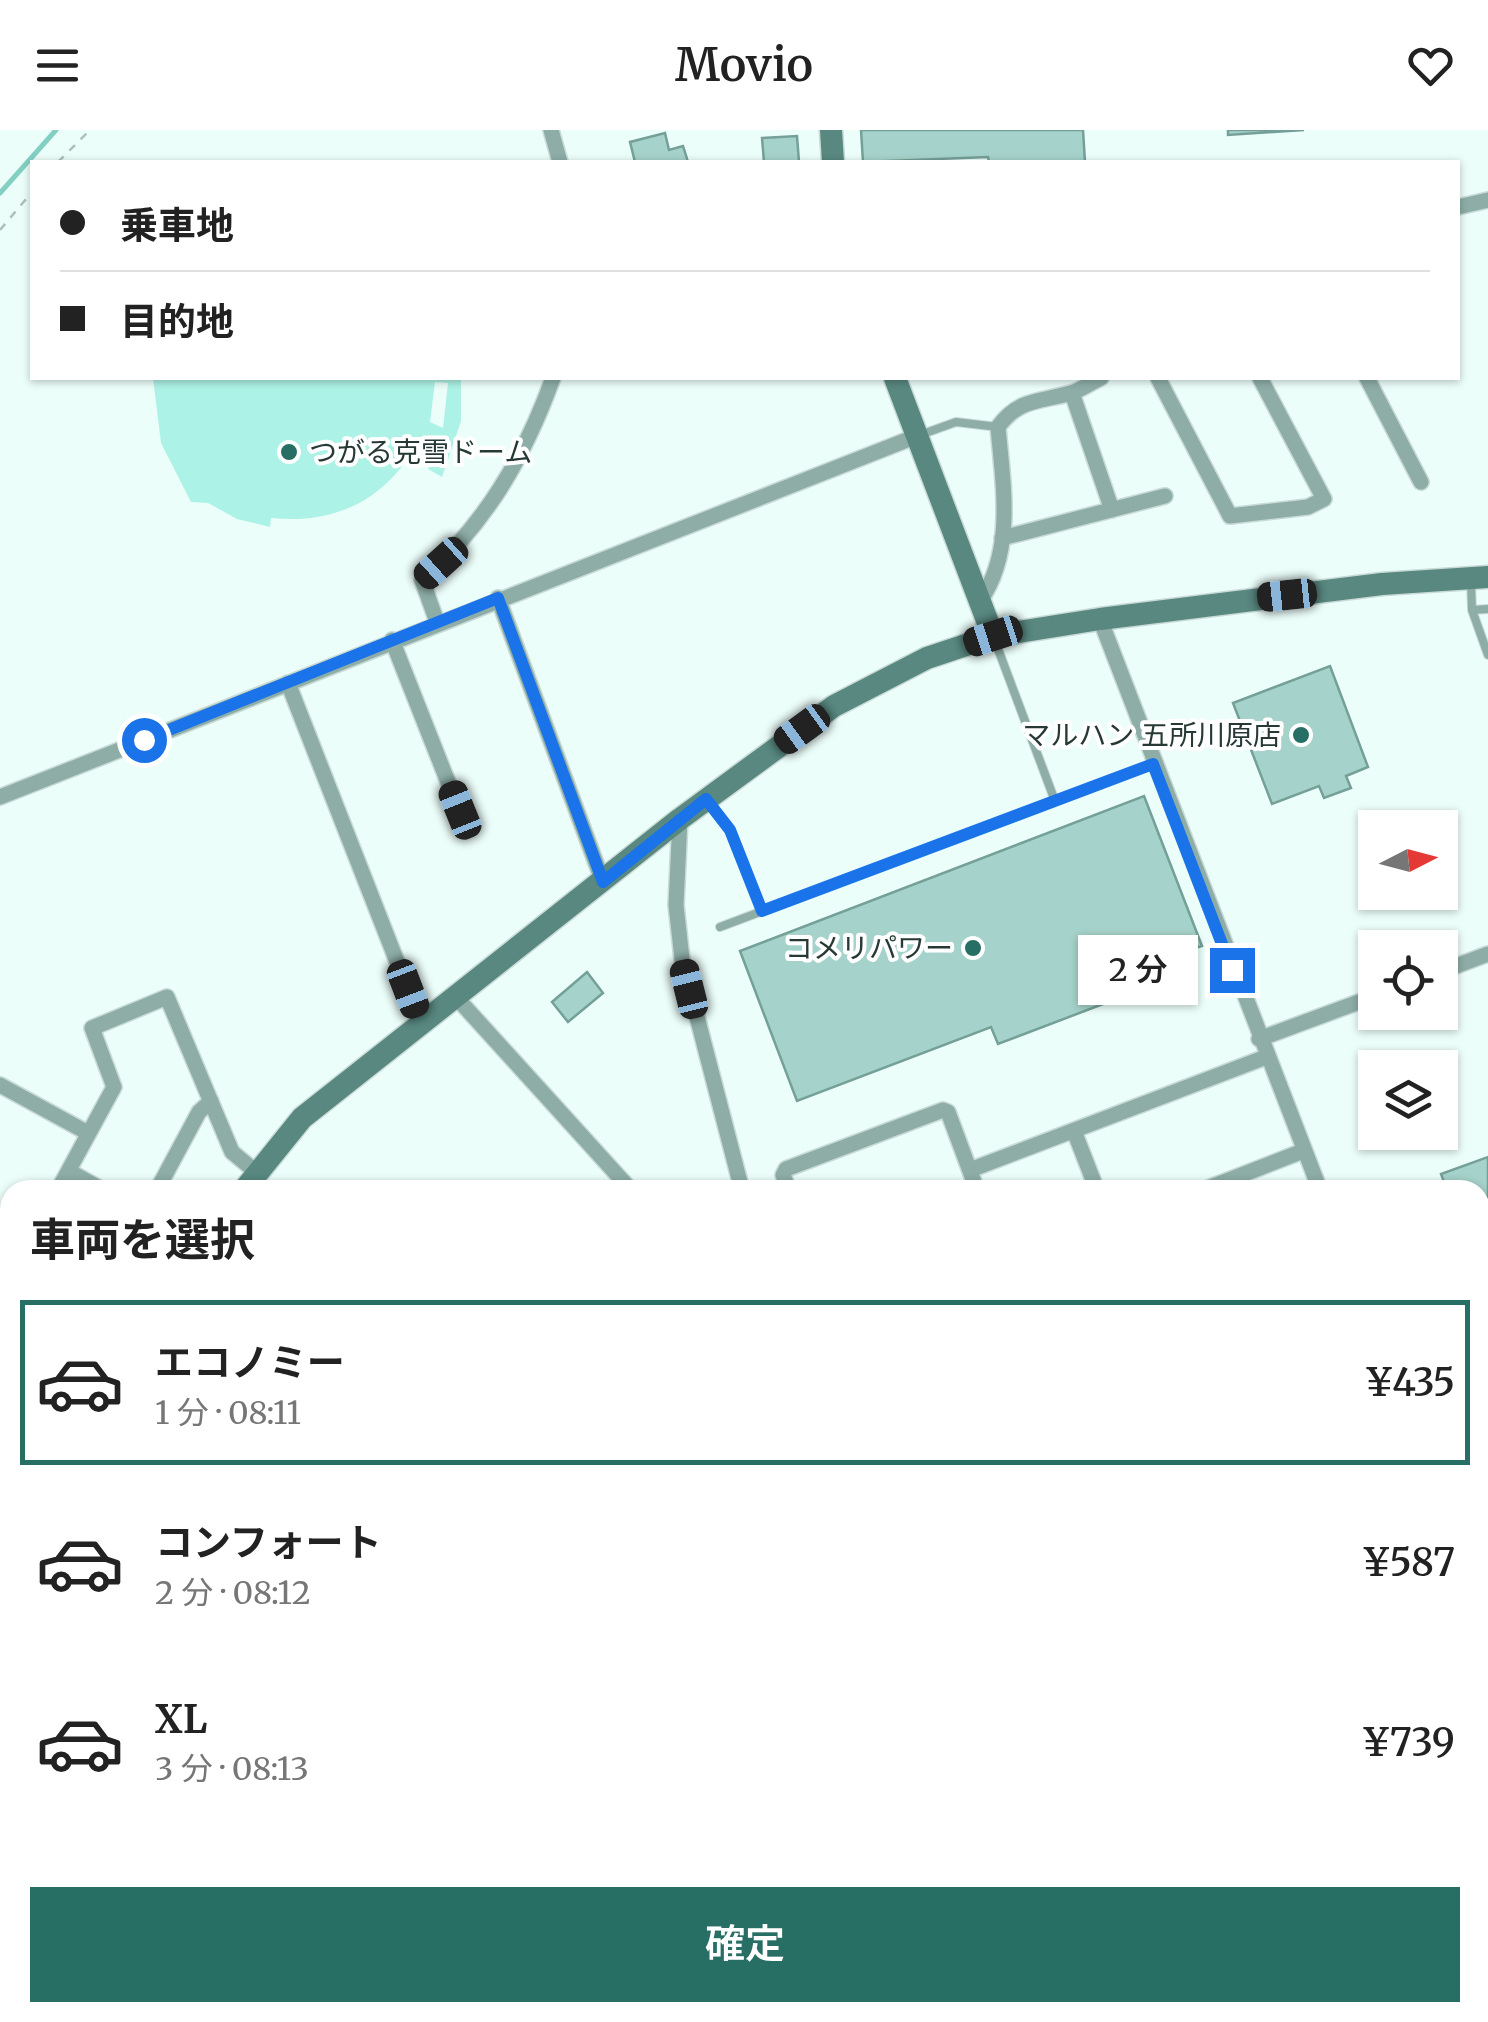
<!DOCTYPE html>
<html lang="ja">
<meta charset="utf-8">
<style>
:root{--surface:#fff;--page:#f2f2f2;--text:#222;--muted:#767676;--line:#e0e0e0;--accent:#276e64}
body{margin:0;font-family:Merriweather,"Noto Sans JP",serif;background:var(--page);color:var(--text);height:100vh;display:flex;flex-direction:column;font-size:38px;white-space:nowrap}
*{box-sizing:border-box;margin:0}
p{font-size:32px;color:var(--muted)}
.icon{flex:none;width:55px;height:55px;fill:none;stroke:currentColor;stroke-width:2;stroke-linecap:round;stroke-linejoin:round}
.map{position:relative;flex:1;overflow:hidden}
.drawer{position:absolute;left:0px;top:1050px;width:1490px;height:842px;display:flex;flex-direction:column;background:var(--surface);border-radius:30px 30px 0 0;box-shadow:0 2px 8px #0004}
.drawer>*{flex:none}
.hud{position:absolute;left:30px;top:30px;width:1430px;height:220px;border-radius:0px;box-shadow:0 2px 8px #0004;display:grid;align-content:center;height:220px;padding:0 30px;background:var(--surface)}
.needle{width:65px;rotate:84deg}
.buttons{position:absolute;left:1358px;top:680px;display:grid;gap:20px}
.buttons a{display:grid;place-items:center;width:100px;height:100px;border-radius:0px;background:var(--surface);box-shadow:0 2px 8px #0004;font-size:50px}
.end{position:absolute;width:45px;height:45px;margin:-22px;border:12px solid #1a73e8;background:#fff;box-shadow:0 0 0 5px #fff}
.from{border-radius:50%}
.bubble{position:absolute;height:70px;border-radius:0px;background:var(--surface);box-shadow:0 2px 8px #0004;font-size:32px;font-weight:600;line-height:70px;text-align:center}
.car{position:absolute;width:30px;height:60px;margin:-30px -15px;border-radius:12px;box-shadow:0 0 8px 2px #0007;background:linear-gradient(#222 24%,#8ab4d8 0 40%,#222 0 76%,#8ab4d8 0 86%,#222 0)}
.hud b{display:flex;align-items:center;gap:35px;height:95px;font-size:38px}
.hud b+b{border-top:2px solid var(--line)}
.hud i{width:25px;height:25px;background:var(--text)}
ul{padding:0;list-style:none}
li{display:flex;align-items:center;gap:30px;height:165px;margin:0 20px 15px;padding:0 10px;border:5px solid transparent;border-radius:0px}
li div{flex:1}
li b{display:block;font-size:38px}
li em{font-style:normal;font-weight:600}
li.on{border-color:var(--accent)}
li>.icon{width:90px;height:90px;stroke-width:1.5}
h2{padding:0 30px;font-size:45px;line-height:120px}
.cta{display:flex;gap:20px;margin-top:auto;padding:20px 30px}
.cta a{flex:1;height:115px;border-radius:0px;background:var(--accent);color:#fff;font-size:40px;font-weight:600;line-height:115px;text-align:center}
header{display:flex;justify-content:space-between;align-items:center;height:130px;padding:0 30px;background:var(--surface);font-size:45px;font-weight:600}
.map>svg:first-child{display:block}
.green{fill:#adf2e6;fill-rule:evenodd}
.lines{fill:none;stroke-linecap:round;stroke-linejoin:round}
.stream{stroke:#83d0c3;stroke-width:5}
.building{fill:#a5d2ca;stroke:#74a098;stroke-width:2.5}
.lane-casing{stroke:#c9dbd7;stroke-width:10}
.street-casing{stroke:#c9dbd7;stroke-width:18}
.secondary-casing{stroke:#c9dbd7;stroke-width:25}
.path{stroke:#aec0bc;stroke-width:2.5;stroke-dasharray:8 8;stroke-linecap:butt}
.lane{stroke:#8eada7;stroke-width:8}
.street{stroke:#8eada7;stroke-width:15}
.secondary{stroke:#588880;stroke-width:22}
.route{stroke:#1a73e8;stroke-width:12}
.poi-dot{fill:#276e64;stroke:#fff;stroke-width:4}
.labels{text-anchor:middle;stroke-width:8;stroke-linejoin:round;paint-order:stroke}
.poi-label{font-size:28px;fill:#273935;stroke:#fff;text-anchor:end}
</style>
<header><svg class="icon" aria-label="menu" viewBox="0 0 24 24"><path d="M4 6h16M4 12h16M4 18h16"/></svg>Movio<svg class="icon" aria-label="heart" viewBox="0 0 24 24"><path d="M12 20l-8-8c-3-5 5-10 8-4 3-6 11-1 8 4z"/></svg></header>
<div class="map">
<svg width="1488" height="1892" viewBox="0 0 1488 1892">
<rect width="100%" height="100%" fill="#ecfefa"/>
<path class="green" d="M 153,248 L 461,248 L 461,291 L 442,347 L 428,339 L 437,318 L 420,308 C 389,368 338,395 271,388 L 270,397 L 237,389 L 208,373 L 191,372 L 161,313 ZM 435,252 L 448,253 L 443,298 L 430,292 Z"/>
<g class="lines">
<path class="stream" d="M 0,63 L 56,0
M 0,1739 L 10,1742
M 216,1882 L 225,1892"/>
</g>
<path class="building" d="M 861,0 L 1083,0 L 1085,32 L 989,32 L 988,27 L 863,32 Z
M 1228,0 L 1304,0 L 1228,5 Z
M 665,3 L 669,20 L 683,16 L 688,32 L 635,32 L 630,12 Z
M 797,6 L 799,32 L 764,32 L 762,8 Z
M 1330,536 L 1368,637 L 1346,646 L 1351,658 L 1324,668 L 1319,656 L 1272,674 L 1233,573 Z
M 1144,666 L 1202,816 L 1192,819 L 1196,829 L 1129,855 L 1132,863 L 998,914 L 991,897 L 797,971 L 740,821 Z
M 587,842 L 603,863 L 568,892 L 552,872 Z
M 1488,1027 L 1488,1174 L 1480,1152 L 1480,1060 L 1447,1060 L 1441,1044 Z"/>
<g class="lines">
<g class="lane-casing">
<path id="lane" d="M 920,305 L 956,292 L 998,297
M 1471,453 L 1472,480 L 1488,479
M 1472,480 L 1488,525
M 995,511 L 1055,671
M 710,674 L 730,700 L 762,781
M 720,797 L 1153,634
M 1480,1217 L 1488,1238
M 1480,1638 L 1488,1642"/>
</g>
<g class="street-casing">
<path id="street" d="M 551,0 L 560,32
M 1458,77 L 1488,70
M 1158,248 L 1230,386 L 1308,377 L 1324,369 L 1260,248
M 1367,248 L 1421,352
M 1072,263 L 1112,380
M 1002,408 L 1165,366
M 498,468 L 603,752
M 980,471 C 1015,421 1003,355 998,297 C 1019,268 1040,272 1071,263 C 1081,260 1092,252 1101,248
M 1100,489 L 1320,1060
M 437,492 L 422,450 C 486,393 524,328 553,248
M 392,510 L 459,680
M 288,553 L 421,893
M 0,667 L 917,306
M 680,689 L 676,775 L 682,829 L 742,1060
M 1440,842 L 1488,824
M 455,866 L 631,1060
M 1259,909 L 1375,866
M 0,955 L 88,1003
M 1074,1001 L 1097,1060
M 970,1040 L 1266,927
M 69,1041 L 103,1060
M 58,1060 L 114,957 L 92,898 L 167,867 L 232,1022 L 256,1042
M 157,1060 L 199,982 L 211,971
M 789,1060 L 783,1045 L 786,1039 L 943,980 L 948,982 L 977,1060
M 1203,1060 L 1303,1021
M 0,1135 L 10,1119
M 0,1217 L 10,1227
M 1480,1451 L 1488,1454
M 1435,1882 L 1443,1892"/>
</g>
<g class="secondary-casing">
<path id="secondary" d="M 831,0 L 833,32
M 895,248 L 993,506
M 244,1060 L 302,988 L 680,689 L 834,576 L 927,528 L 993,506 L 1100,489 L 1382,454 L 1488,447
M 0,1418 L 10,1413
M 1480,1553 L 1488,1538
M 1334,1892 L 1337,1882"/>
</g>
<path class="path" d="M 58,32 L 90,0
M 0,100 L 32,62
M 1480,1774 L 1488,1778
M 636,1882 L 645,1892
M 1248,1892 L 1259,1882"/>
<use href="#lane" class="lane"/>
<use href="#street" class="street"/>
<use href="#secondary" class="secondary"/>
</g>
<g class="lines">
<path class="route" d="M 144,610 L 498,468 L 603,752 L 706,669 L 730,700 L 762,781 L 1153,634 L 1232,840"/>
</g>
<g class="poi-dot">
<circle cx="289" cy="322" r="10"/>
<circle cx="1301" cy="605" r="10"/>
<circle cx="973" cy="818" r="10"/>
</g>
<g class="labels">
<g class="poi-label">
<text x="309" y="332" text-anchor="start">つがる克雪ドーム</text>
<text x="1281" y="615">マルハン 五所川原店</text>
<text x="953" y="828">コメリパワー</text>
</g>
</g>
</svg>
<div class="buttons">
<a><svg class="needle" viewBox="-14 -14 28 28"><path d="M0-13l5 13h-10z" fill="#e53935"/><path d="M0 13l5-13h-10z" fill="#767676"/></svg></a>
<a><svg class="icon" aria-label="locate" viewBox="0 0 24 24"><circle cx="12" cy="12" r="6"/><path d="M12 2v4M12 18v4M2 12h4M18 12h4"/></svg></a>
<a><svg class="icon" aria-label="layers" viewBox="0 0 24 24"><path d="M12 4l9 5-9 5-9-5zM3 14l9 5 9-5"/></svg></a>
</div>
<i class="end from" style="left:144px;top:610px"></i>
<i class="end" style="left:1232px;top:840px"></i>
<div class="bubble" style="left:1078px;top:805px;width:120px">2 分</div>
<i class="car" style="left:441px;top:433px;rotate:228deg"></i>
<i class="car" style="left:1287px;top:465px;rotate:264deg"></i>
<i class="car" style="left:993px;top:506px;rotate:252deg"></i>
<i class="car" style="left:802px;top:599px;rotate:234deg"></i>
<i class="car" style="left:460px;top:680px;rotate:338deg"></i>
<i class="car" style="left:408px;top:859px;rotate:159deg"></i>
<i class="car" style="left:689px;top:859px;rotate:346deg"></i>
<div class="hud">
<b><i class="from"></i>乗車地</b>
<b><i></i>目的地</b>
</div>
<section class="drawer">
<h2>車両を選択</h2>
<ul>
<li class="on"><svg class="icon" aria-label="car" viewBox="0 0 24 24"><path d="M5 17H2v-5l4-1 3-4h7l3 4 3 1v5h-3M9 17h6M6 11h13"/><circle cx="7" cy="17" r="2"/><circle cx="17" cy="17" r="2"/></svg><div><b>エコノミー</b><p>1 分 · 08:11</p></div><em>¥435</em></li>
<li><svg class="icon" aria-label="car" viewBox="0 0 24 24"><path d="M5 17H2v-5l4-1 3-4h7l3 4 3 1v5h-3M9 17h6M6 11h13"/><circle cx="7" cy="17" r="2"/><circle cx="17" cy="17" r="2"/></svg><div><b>コンフォート</b><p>2 分 · 08:12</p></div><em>¥587</em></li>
<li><svg class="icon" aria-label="car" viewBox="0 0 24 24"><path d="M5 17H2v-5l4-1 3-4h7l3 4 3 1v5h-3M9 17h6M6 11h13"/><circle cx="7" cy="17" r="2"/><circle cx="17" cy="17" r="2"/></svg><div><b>XL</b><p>3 分 · 08:13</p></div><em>¥739</em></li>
</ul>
<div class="cta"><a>確定</a></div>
</section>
</div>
